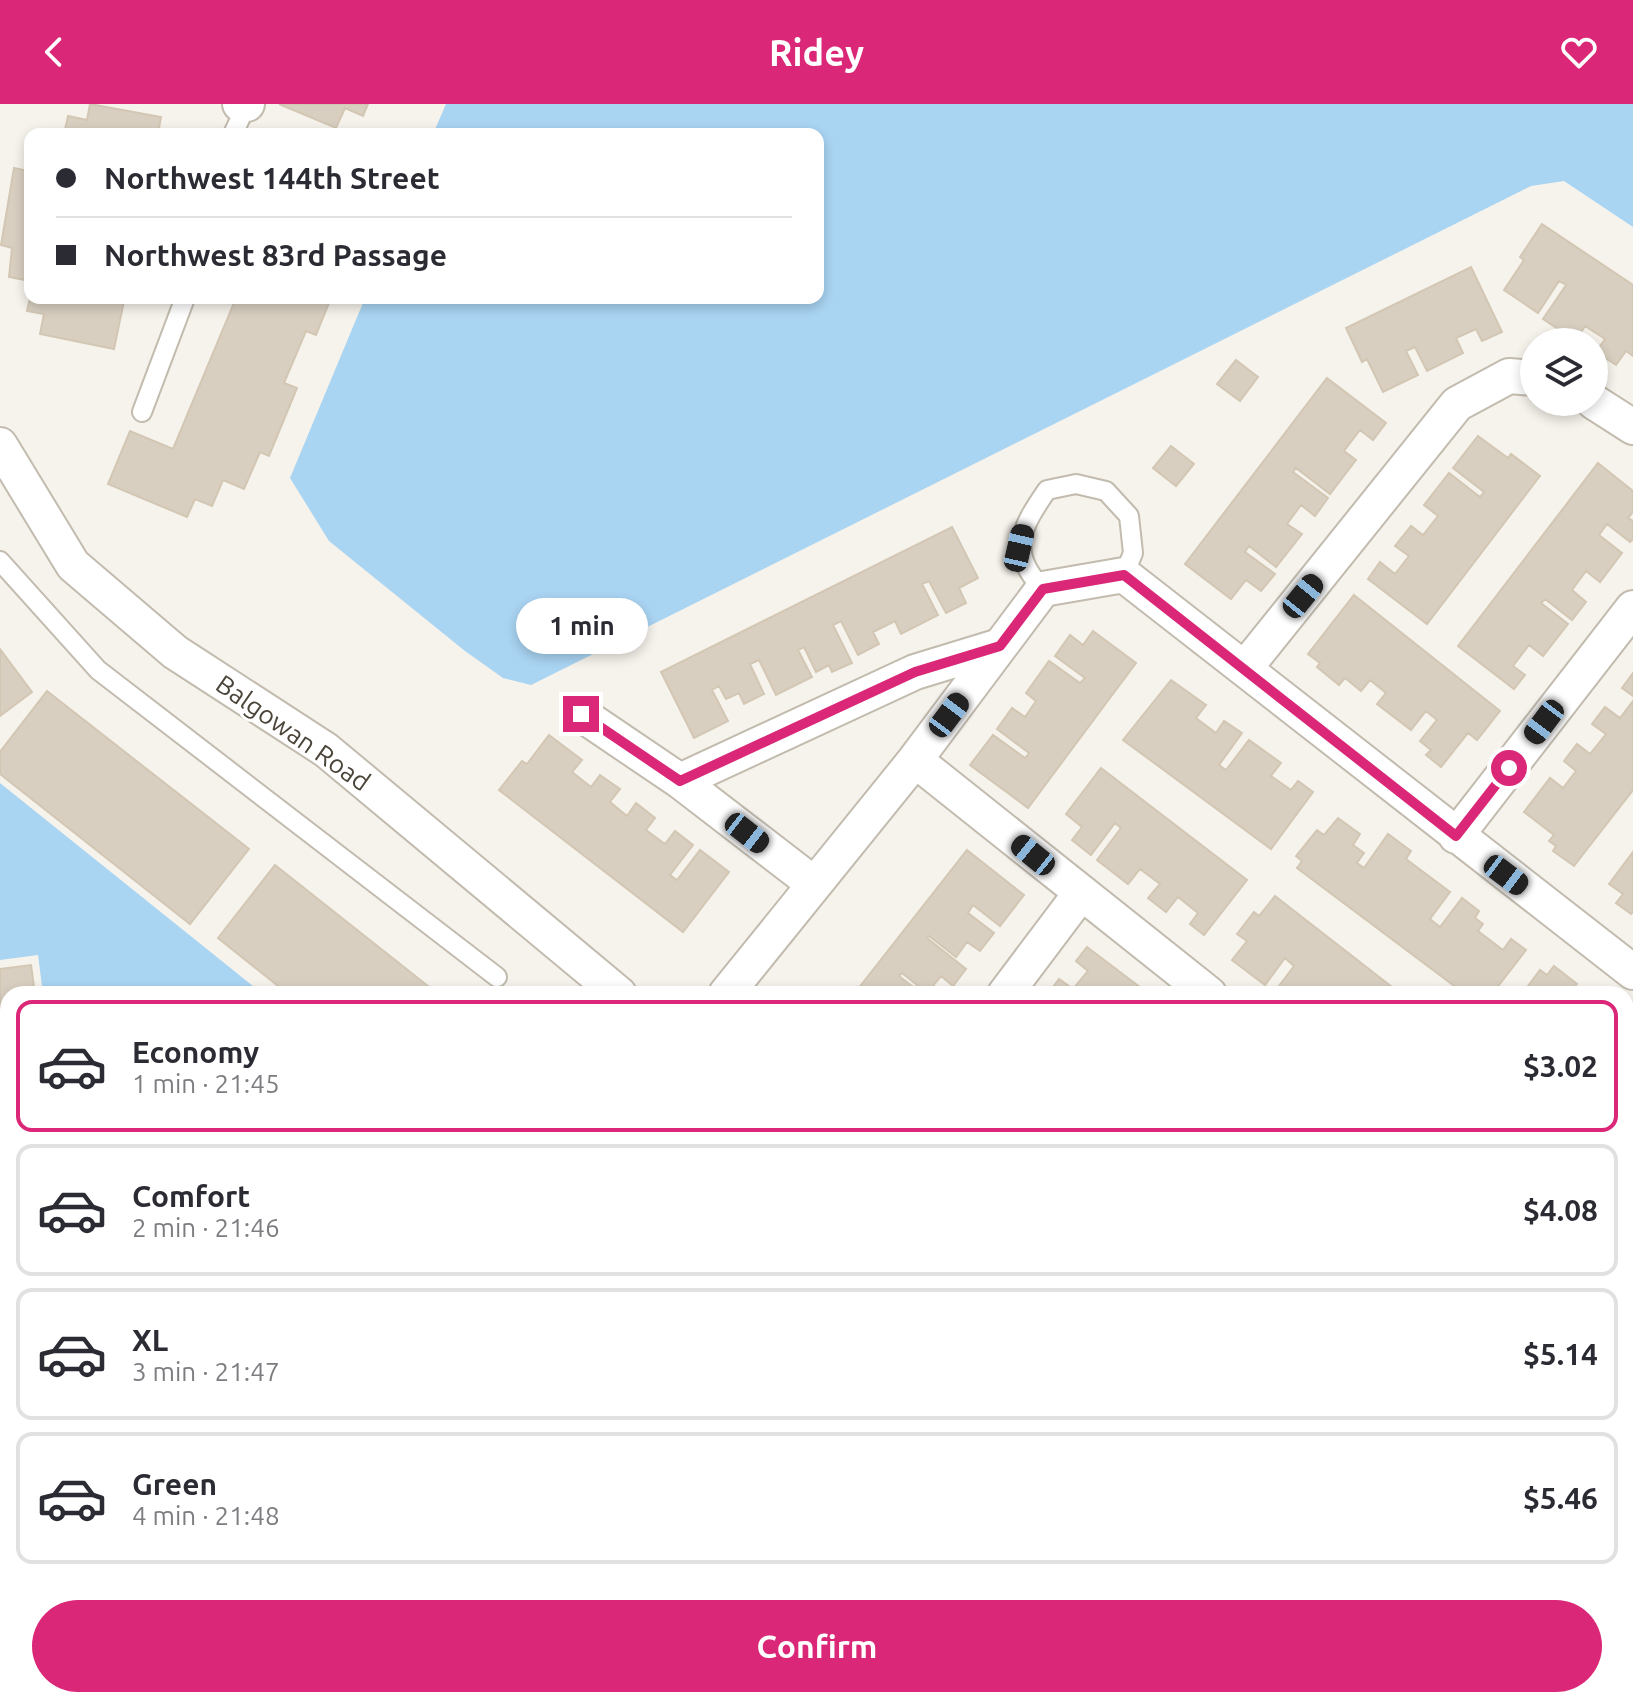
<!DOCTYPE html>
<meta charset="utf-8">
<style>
:root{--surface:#fff;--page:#f2f2f3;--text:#2b2b33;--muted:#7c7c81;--line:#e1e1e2;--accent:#db2777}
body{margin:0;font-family:Ubuntu,sans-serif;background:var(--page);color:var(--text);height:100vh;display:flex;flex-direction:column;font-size:30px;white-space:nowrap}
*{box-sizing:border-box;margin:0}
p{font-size:26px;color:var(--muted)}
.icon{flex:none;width:44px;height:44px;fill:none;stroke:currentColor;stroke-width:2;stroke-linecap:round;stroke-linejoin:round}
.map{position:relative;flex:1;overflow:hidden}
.panel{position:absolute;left:0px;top:882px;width:1634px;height:722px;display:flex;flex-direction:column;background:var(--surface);border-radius:24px 24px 0 0;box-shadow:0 4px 12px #0003}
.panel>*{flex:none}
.banner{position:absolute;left:24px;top:24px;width:800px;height:176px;border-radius:16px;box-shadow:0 4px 12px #0003;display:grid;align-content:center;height:176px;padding:0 32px;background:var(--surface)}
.controls{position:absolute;left:1520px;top:224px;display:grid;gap:16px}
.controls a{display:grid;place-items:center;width:88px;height:88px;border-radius:50%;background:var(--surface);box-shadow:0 4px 12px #0003;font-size:40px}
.end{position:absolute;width:36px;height:36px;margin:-18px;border:10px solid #db2777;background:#fff;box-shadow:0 0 0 4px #fff}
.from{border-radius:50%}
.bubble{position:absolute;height:56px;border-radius:28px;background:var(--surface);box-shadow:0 4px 12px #0003;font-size:26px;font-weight:600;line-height:56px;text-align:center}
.car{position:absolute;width:24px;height:48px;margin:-24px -12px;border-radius:10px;box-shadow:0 0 6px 2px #0007;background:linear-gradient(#222 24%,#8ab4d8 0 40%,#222 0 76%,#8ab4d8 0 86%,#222 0)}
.banner b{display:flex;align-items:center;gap:28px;height:76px;font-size:30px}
.banner b+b{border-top:2px solid var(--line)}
.banner i{width:20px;height:20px;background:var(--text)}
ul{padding:14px 0 0;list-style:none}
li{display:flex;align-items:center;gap:24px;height:132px;margin:0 16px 12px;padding:0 16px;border:4px solid var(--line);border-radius:16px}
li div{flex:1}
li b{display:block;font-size:30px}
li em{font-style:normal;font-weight:600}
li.current{border-color:var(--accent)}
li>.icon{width:72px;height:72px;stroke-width:1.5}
.action{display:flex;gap:16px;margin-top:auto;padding:16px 32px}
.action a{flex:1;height:92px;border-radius:48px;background:var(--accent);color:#fff;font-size:32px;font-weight:600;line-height:92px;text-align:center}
header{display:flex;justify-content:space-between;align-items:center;height:104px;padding:0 32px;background:var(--accent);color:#fff;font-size:36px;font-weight:600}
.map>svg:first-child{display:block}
.water{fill:#a9d4f2}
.building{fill:#d8cfc1;stroke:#d3c7b4;stroke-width:2}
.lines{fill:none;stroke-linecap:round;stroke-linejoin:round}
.lane-casing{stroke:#c2bbae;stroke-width:22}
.street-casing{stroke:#c2bbae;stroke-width:38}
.lane{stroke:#fff;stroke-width:18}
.street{stroke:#fff;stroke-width:34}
.route{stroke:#db2777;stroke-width:10}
.labels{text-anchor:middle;stroke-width:6;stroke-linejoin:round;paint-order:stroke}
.street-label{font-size:26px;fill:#4b4439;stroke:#fff}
</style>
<header><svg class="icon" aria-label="back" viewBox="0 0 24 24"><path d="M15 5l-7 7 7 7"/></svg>Ridey<svg class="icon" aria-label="heart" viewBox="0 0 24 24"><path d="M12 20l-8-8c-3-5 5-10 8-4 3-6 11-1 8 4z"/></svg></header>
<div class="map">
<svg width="1633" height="1603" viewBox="0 0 1633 1603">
<rect width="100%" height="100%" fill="#f6f3ec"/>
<path class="water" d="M 446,0 L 1633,0 L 1633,123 L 1564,77 L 1531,82 L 531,581 L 503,574 L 465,547 L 329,437 L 290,374 L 365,194 L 818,194 L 818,30 L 433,30 Z
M 0,679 L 263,890 L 43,890 L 38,851 L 0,856 Z
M 8,1475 L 8,1596 L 663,1596 L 672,1603 L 0,1603 L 0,1476 Z"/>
<path class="building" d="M 90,0 L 161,13 L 158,30 L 64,30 L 68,12 L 87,16 Z
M 279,0 L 368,0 L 363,12 L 345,4 L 336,24 Z
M 30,55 L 30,177 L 9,173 L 12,144 L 1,141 L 14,64 L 28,67 Z
M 1542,120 L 1633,181 L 1633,252 L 1626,247 L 1616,261 L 1596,248 L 1605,235 L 1585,222 L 1576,237 L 1543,215 L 1566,181 L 1559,177 L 1538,209 L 1504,186 L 1524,156 L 1520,153 Z
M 1471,163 L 1502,228 L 1482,237 L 1476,225 L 1456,234 L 1463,249 L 1427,267 L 1415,243 L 1406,247 L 1418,271 L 1383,288 L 1367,255 L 1362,258 L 1346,224 Z
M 30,194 L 108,194 L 124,197 L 114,245 L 40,230 L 44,210 L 27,207 Z
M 236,194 L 331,194 L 316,231 L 306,227 L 284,279 L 297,284 L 269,352 L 260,348 L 244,385 L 223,376 L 212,402 L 195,395 L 187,413 L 108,380 L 130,327 L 173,345 Z
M 1236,256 L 1258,273 L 1240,297 L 1217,280 Z
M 1327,274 L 1386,319 L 1373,336 L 1360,326 L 1344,347 L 1356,356 L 1330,390 L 1296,364 L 1293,368 L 1328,394 L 1315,412 L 1301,401 L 1287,420 L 1302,430 L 1276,463 L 1249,442 L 1245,448 L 1275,470 L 1261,487 L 1246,476 L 1231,495 L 1185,460 Z
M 1478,332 L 1508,354 L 1511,350 L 1540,372 L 1427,520 L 1368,475 L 1380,458 L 1395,470 L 1409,452 L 1395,442 L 1411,422 L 1423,431 L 1438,412 L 1424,401 L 1449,369 L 1480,393 L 1484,388 L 1453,364 Z
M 1171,342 L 1194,360 L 1176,382 L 1153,364 Z
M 1598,359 L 1633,387 L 1633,408 L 1628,414 L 1633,417 L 1633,435 L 1630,438 L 1607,420 L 1599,431 L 1622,449 L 1600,478 L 1586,467 L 1572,486 L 1586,498 L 1572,516 L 1545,495 L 1541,499 L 1568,520 L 1543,552 L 1529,541 L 1513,562 L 1525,571 L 1514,585 L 1458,542 Z
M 952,423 L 978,474 L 959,484 L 966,499 L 946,509 L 929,477 L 922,480 L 938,511 L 901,530 L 895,517 L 873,528 L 879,540 L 858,551 L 841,517 L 833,521 L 852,559 L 832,568 L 829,561 L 816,568 L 804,543 L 798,546 L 812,573 L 776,591 L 759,556 L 750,560 L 764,590 L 744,600 L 739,589 L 726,595 L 719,582 L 712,586 L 728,617 L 694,634 L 661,568 Z
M 1354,491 L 1500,607 L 1477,636 L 1468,629 L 1441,663 L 1426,651 L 1431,646 L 1420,637 L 1437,616 L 1426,607 L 1411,626 L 1377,600 L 1386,589 L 1370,576 L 1361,587 L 1345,574 L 1339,581 L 1317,563 L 1320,559 L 1308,550 Z
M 1093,527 L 1136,559 L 1028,704 L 970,661 L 993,631 L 1025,654 L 1029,649 L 997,625 L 1012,604 L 1025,613 L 1036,597 L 1026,589 L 1049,557 L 1080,579 L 1085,574 L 1055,552 L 1070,531 L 1083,541 Z
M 0,545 L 32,588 L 0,612 Z
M 1633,569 L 1633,592 L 1622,584 Z
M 1171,576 L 1206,601 L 1196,614 L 1216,629 L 1224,617 L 1242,629 L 1219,661 L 1226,666 L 1249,636 L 1281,659 L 1271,672 L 1291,686 L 1298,677 L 1313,688 L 1271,745 L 1123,636 Z
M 47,587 L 249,745 L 190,820 L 0,670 L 0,648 Z
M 1633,597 L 1633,686 L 1574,762 L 1553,747 L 1556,742 L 1549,737 L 1554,731 L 1524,708 L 1550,674 L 1563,684 L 1576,667 L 1564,657 L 1577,640 L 1590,650 L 1606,630 L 1592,620 L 1605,603 L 1620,614 Z
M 549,631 L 582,656 L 572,668 L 591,683 L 600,671 L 620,685 L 610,698 L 627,712 L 636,699 L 655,714 L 646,726 L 665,740 L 675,727 L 693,741 L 670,771 L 677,776 L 700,746 L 729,768 L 683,828 L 499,686 L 522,657 L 527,660 Z
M 1101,664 L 1247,776 L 1204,831 L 1190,820 L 1198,809 L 1178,793 L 1166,808 L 1148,794 L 1160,780 L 1140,765 L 1128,780 L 1097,756 L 1121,724 L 1115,719 L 1091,751 L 1072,736 L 1082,723 L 1066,710 Z
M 1338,714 L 1360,730 L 1353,741 L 1364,749 L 1357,759 L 1364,764 L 1388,730 L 1411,747 L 1406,755 L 1450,788 L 1430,815 L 1440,823 L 1462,794 L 1479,807 L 1475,814 L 1483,820 L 1478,827 L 1503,846 L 1511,835 L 1526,846 L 1492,890 L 1465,890 L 1297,764 L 1302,757 L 1296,752 L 1317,726 L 1324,731 Z
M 967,746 L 1024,791 L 1000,822 L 973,801 L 968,809 L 994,829 L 980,847 L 967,838 L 956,853 L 929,832 L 927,834 L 966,865 L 953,882 L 941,872 L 927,889 L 902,869 L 899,872 L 922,890 L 854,890 Z
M 1633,748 L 1633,808 L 1631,810 L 1616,799 L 1623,790 L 1609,780 Z
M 275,761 L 438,890 L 288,890 L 218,834 Z
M 1275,792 L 1401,890 L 1273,890 L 1294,862 L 1285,854 L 1265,881 L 1232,856 L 1247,837 L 1237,830 L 1254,808 L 1259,812 Z
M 1087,843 L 1145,887 L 1143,890 L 1048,890 L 1059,875 L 1073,885 L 1088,867 L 1076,857 Z
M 31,861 L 35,890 L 8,890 L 8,1123 L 0,1124 L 0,865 Z
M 1554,862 L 1577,880 L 1569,890 L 1522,890 L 1540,866 L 1547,871 Z
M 1633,1063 L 1633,1159 L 1628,1165 L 1626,1163 L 1626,1072 Z
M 1626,1255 L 1633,1260 L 1633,1311 L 1626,1305 Z
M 1626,1317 L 1633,1322 L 1633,1349 L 1626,1358 Z
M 8,1329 L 8,1397 L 0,1398 L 0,1330 Z
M 1626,1496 L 1633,1501 L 1633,1591 L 1623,1603 L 1604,1603 L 1595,1596 L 1626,1596 Z
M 787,1596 L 841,1596 L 835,1603 L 796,1603 Z
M 862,1596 L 955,1596 L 964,1603 L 857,1603 Z
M 1192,1596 L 1238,1596 L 1233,1603 L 1187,1603 Z
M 1267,1596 L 1311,1596 L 1318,1601 L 1322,1596 L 1335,1596 L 1344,1603 L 1261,1603 Z"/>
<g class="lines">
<g class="lane-casing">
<path id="lane" d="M 233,30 L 246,2
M 142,308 L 185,194
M 0,457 L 98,566 L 497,873
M 1043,485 C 1007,448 1021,424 1047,386 L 1076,380 L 1106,387 L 1129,412 L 1133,449 L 1124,471
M 0,1182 L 8,1181"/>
</g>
<g class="street-casing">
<path id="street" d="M 240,0 L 247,0
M 1594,298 L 1633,323
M 0,341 L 73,461 L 175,548 L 326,646 L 619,890
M 1245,564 L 1457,300 L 1509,272 L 1534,274
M 581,610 L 680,677 L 814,780
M 915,656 L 1209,890
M 680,677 L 915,568 L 1000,542
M 1456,732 L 1633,504
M 726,890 L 915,656 L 1043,485 L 1124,471 L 1633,868
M 1005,890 L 1081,789
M 1626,962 L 1633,953
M 1626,1212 L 1633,1218
M 0,1239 L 8,1238
M 1626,1411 L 1633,1402
M 1065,1596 L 1074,1603"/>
</g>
<use href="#lane" class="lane"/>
<use href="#street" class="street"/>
</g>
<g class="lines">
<path class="route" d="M 581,610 L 680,677 L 915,568 L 1000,542 L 1043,485 L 1124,471 L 1456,732 L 1509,664"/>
</g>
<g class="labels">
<g class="street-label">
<text transform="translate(293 629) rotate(35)" y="9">Balgowan Road</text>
</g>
</g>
</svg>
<div class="controls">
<a><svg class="icon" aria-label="layers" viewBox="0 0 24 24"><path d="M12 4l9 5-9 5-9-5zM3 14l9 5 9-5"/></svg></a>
</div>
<i class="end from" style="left:1509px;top:664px"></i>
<i class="end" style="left:581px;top:610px"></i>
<div class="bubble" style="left:516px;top:494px;width:132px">1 min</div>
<i class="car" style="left:1019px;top:444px;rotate:13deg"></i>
<i class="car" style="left:1303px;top:492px;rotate:39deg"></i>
<i class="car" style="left:949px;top:611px;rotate:37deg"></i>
<i class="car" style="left:1544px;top:618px;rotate:217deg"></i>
<i class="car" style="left:747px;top:729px;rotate:128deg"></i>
<i class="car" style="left:1033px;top:751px;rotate:309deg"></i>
<i class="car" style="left:1506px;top:771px;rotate:127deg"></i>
<div class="banner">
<b><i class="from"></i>Northwest 144th Street</b>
<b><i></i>Northwest 83rd Passage</b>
</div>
<section class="panel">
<ul>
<li class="current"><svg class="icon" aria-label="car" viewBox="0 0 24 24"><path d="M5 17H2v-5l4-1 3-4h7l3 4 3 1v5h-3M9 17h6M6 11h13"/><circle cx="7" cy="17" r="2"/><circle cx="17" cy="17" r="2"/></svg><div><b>Economy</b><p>1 min · 21:45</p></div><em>$3.02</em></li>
<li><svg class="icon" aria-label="car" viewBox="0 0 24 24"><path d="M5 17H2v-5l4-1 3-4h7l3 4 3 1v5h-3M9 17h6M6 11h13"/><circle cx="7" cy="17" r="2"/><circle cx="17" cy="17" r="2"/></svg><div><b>Comfort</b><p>2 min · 21:46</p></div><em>$4.08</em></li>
<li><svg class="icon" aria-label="car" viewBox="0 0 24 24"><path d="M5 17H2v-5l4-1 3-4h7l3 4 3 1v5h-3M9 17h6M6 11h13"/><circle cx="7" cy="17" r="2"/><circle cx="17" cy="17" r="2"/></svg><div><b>XL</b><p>3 min · 21:47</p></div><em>$5.14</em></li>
<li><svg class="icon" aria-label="car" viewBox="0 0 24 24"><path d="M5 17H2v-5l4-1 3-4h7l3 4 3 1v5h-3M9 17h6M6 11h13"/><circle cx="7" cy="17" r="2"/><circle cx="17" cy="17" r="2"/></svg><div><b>Green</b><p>4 min · 21:48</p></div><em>$5.46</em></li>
</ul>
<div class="action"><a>Confirm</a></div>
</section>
</div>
